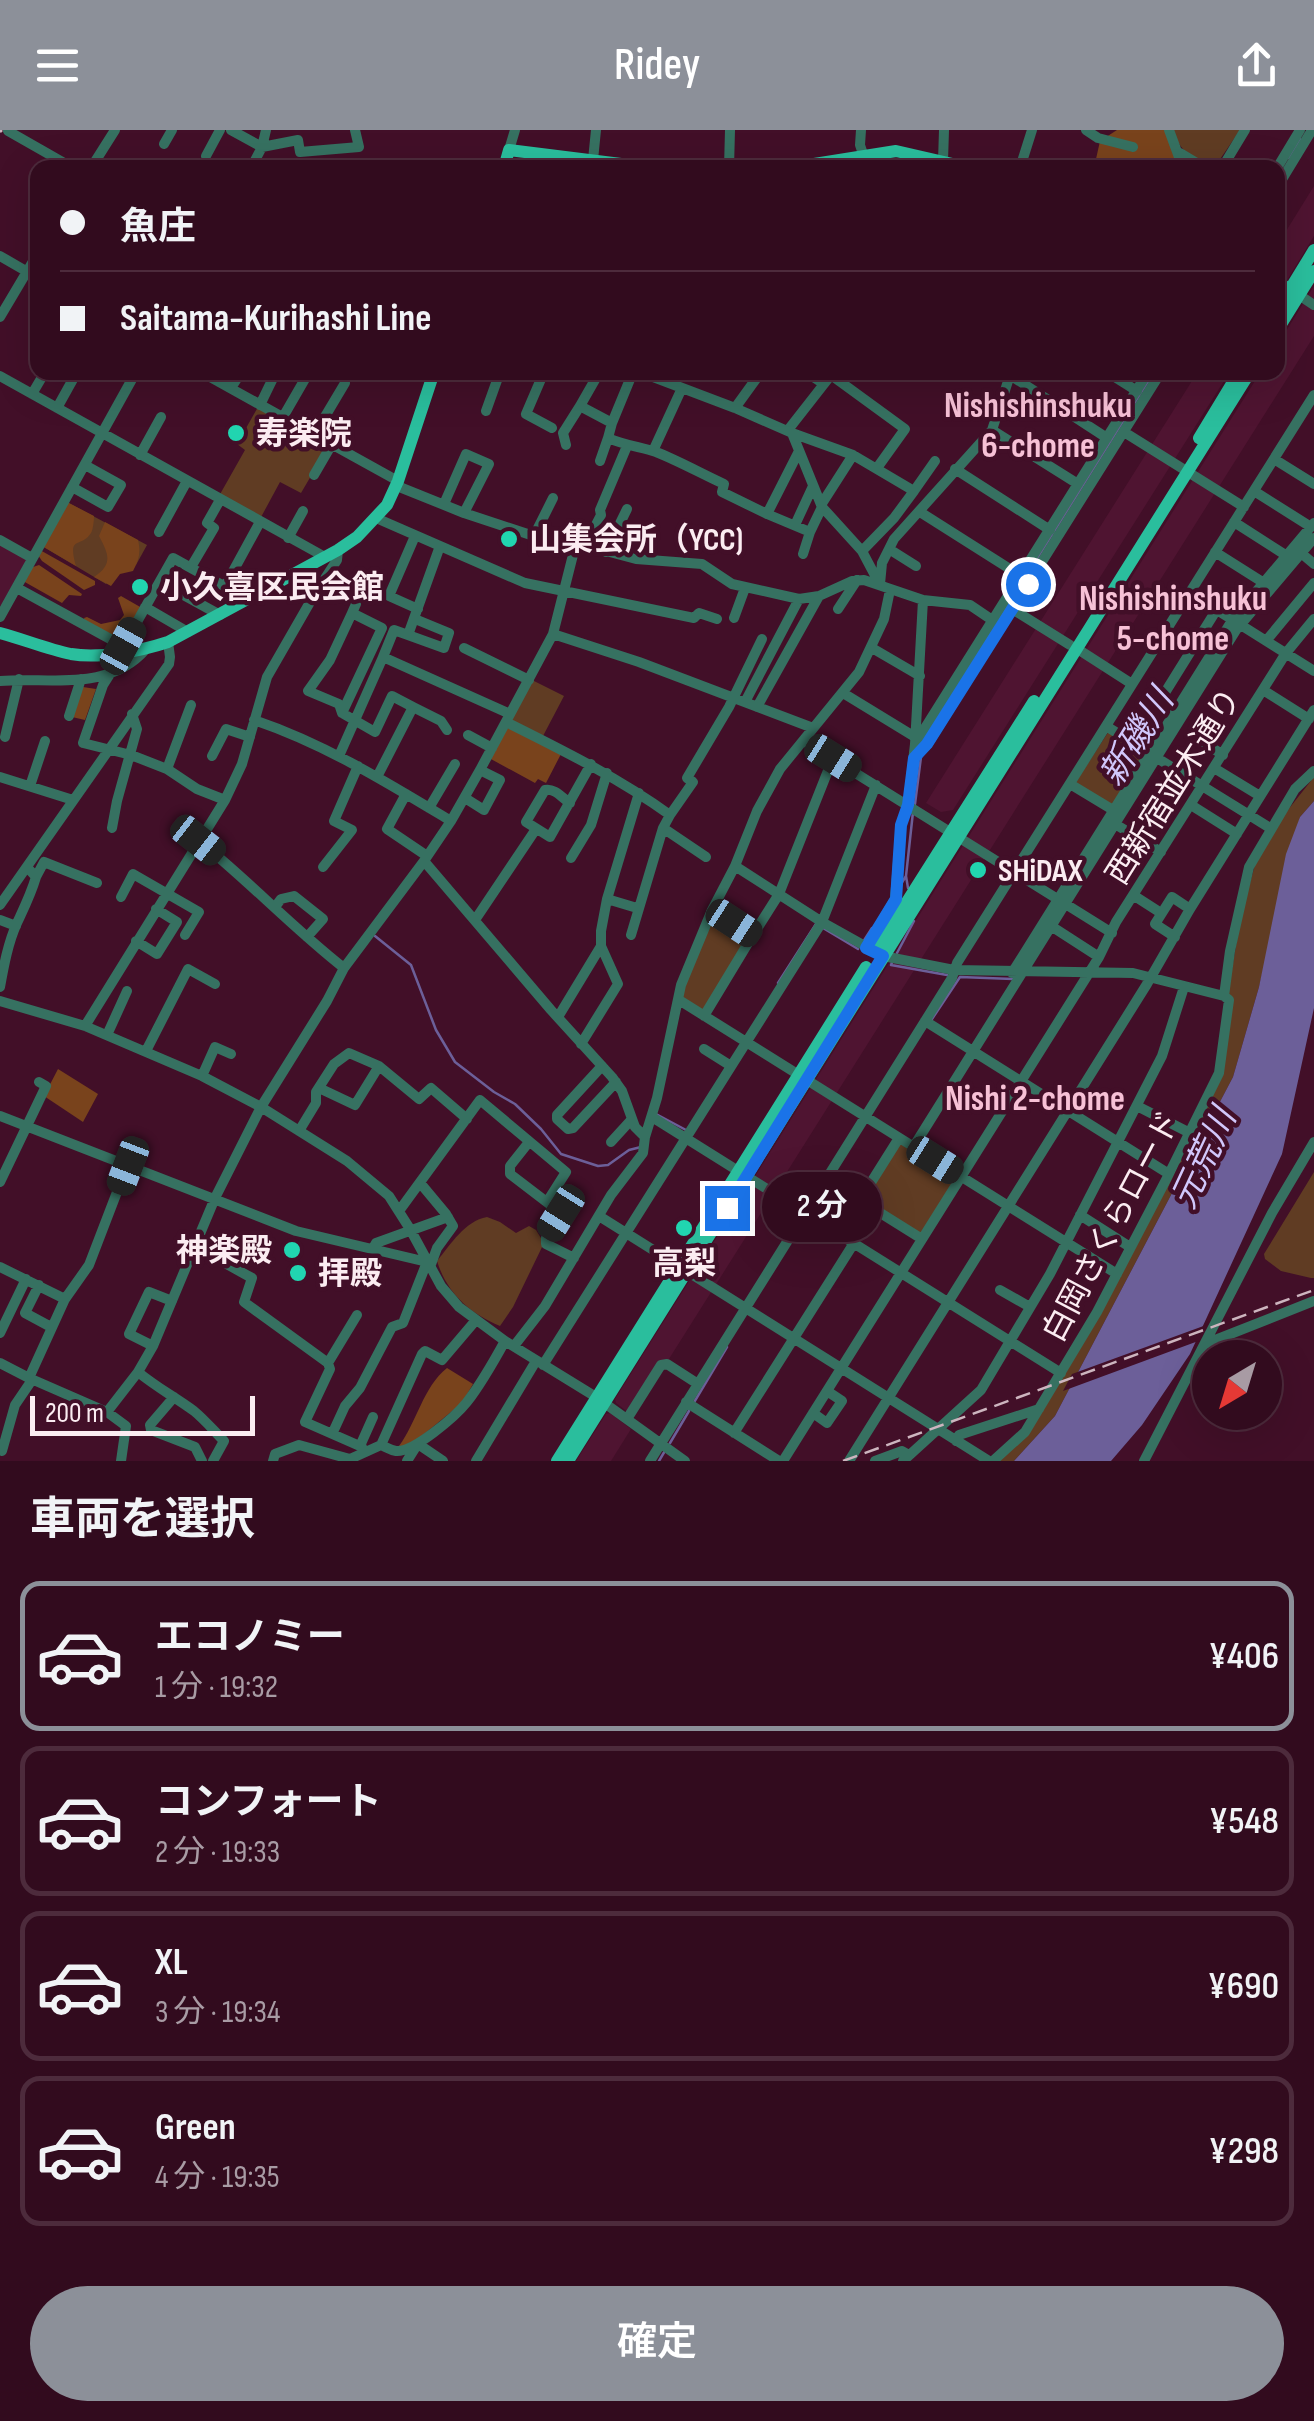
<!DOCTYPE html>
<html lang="ja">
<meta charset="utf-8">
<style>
:root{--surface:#320b1e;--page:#3d192b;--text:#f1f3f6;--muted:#a89ba4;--line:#4d2b3c;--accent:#8c9099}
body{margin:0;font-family:"Sofia Sans Condensed","Noto Sans JP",sans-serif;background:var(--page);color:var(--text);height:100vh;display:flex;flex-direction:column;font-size:38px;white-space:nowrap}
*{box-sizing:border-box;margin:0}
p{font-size:32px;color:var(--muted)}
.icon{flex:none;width:55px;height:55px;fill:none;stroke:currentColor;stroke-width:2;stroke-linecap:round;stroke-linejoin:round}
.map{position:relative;height:1331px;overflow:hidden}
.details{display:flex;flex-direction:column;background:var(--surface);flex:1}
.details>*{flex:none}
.hud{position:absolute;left:30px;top:30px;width:1255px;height:220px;border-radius:20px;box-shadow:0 10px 40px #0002,0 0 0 2px var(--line);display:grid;align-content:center;height:220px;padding:0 30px;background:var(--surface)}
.needle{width:65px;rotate:218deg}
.controls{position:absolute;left:1192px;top:1210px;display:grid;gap:20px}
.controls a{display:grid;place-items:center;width:90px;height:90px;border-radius:50%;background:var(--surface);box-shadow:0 10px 40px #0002,0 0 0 2px var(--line);font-size:50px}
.scale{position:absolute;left:30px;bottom:25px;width:225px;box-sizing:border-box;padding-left:10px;border:5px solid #fbecf1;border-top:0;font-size:28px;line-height:35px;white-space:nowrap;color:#fbecf1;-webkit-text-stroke:8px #420f28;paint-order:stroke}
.end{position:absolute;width:45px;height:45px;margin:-22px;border:12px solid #1a73e8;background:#fff;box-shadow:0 0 0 5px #fff}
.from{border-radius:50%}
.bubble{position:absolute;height:70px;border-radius:35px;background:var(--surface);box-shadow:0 10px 40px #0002,0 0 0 2px var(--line);font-size:32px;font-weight:600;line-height:70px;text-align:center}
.car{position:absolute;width:30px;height:60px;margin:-30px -15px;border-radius:12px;box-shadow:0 0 8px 2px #0007;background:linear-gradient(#222 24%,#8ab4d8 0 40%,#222 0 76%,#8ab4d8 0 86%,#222 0)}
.hud b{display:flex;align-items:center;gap:35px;height:95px;font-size:38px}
.hud b+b{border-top:2px solid var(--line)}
.hud i{width:25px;height:25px;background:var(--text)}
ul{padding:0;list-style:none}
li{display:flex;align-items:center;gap:30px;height:150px;margin:0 20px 15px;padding:0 10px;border:5px solid var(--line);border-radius:20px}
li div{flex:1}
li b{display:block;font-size:38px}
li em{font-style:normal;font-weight:600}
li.active{border-color:var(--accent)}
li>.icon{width:90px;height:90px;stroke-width:1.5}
h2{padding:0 30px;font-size:45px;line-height:120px}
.button{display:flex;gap:20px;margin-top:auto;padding:20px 30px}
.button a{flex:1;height:115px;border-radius:60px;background:var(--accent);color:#fff;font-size:40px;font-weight:600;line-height:115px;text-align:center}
header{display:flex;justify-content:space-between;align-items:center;height:130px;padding:0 30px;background:var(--accent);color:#fff;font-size:45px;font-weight:600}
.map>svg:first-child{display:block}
.built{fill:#4f1431}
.green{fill:#603c23}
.forest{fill:#79431c}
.water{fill:#6c5f99}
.pier{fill:#420f28}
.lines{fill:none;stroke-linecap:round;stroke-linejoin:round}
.stream{stroke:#6c5f99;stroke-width:2.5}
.minor{stroke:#367161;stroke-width:10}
.major{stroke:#2abe9d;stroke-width:12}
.rail{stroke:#cdb5bf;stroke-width:2.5;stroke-dasharray:15 8;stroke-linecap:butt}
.route{stroke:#1a73e8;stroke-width:12}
.poi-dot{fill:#21d5b0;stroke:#420f28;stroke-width:4}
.labels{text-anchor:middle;stroke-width:9;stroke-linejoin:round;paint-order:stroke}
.poi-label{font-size:32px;font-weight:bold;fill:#fbecf1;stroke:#420f28;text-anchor:start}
.street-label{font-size:32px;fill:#fbecf1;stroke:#420f28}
.neighbourhood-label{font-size:35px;font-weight:bold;fill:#f7c1d6;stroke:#420f28}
.water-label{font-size:35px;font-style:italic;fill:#d1c7fb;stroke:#420f28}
</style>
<header><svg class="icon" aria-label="menu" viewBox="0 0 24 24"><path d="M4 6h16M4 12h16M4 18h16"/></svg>Ridey<svg class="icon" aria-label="share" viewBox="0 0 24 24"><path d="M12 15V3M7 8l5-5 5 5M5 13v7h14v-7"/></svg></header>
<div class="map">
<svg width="1314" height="1331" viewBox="0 0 1314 1331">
<rect width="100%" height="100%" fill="#420f28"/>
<path class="built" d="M 1314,56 L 1314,106 L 1278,165 L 1278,114 Z
M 1314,156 L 1314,206 L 633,1286 L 616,1273 L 615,1269 L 1260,243 L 1278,242 L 1278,214 Z
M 1197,243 L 1229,243 L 953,680 L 941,682 L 926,673 Z
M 0,414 L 27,429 L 3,477 L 0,475 Z
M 610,1283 L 631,1299 L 611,1331 L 576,1331 L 606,1284 Z"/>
<path class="green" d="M 1172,0 L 1240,0 L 1214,38 C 1194,31 1179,20 1172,0 Z
M 258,277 L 328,317 L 301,363 L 280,352 L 260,389 L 219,366 L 245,320 L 237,314 Z
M 67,372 L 147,415 L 136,435 L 122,427 L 106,454 L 42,416 Z
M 532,550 L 564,566 L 543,606 L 510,591 Z
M 1109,601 L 1147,625 L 1113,678 L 1075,653 Z
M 1314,647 L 1314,671 L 1300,687 L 1259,857 L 1233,947 L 1055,1286 L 1014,1331 L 997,1331 L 1029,1301 L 1223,945 L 1228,863 L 1241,786 L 1256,731 L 1272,700 Z
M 714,786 L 748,807 L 704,881 L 682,868 L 684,855 Z
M 902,1013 L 954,1046 L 955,1050 L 922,1103 L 918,1104 L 866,1070 L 898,1014 Z
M 1314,1042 L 1314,1148 L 1311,1148 L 1281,1141 L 1265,1129 L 1264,1124 Z
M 487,1087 L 500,1092 L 516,1103 L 529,1096 L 536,1100 L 544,1113 L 513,1177 L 500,1196 C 469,1183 447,1163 437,1131 C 451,1114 465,1091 487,1087 Z"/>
<path class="forest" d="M 1117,0 L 1170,0 L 1184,38 L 1094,38 L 1100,11 Z
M 67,372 L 94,386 C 94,390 93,400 91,403 C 81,419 67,404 76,436 L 42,416 Z
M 105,392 L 138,410 C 141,422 139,430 133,441 L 120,444 L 111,456 L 94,447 C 114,434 108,423 99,406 Z
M 40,420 L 95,451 L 95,455 L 84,460 L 42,431 L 38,425 Z
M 39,435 L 82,464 L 81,466 L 69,465 L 62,473 L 23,451 L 30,438 Z
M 121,466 L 142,478 L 124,510 L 120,511 L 85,492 L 84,488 L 87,487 L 101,494 L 120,490 L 124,485 L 118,468 Z
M 83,557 L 96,559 L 85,590 L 72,587 Z
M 507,595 L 561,624 L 546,653 L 538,649 L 535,653 L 489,628 Z
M 58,939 L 98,964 L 83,992 L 44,966 Z
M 447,1238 L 473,1254 L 462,1273 L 407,1318 L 399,1316 C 417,1292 423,1257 447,1238 Z"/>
<path class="water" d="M 1314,671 L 1314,878 L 1282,1024 L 1190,1224 L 1142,1295 L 1111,1331 L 1014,1331 L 1055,1286 L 1233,947 L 1259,857 L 1286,724 L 1300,687 Z"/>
<path class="pier" d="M 1209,1194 L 1201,1210 L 1063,1261 L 1072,1244 Z"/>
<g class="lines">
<path class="stream" d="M 1289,28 L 1300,9
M 998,491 L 1154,242
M 922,615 L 994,498
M 915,674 L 921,627
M 901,754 L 906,746
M 908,758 L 906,746 L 913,682
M 823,798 L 858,819
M 375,806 L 411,835 L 436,900 L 455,932 L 494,962 L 515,974 L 541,999 L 561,1024 L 598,1036 L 608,1035 L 629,1020 L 641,1017
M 863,812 L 872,798
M 897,823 L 914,791
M 893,830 L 891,835 L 947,845
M 778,853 L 816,794
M 930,892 L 960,847 L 1013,849
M 656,984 L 686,1000
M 693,1274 L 727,1217
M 670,1313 L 689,1281
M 659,1331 L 666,1319"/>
<path class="minor" d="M 231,0 L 262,17 L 298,10 L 300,22 L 359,17 L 355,0
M 861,0 L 860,15 L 863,24
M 1086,0 L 1098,8 L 1133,17
M 1169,0 L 1183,38
M 8,1 L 73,38
M 164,14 L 172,0
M 509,20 L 515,0
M 1180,23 L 1205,38
M 206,26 L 220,0
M 593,30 L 596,0
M 943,31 L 944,0
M 91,38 L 115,0
M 251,38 L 262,17 L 266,0
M 729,38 L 730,0
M 1020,38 L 1032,0
M 1222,38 L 1245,0
M 1277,38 L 1300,0
M 1278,56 L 1312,0
M 0,126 L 38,148
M 1299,165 L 1314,175
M 0,187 L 38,123
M 201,242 L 398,351
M 544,242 L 526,284 L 552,298
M 640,242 L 735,278 L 792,303 L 822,377 L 862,421 L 880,455
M 1107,242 L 1137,261
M 1010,245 L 1107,308
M 0,246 L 325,427
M 596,248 L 580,276 L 612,293 L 608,308 C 624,315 640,317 656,322 C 679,331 702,344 724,354 L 722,362 L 767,384 L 810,402 L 822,377
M 824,254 L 831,245 L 905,299 L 877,338
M 231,258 L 241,242
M 32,264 L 45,242
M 260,275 L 276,242
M 57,278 L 77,242
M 735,278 L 761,242
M 486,281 L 500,242
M 283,287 L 309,242
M 612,293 L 633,242
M 788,300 L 824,254 L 806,242
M 992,300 L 1078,354
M 1124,302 L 1244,377
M 792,303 L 853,325 L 914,361 L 894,388 L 862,421
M 314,305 L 345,253
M 566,315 L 563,303 L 580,276
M 653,321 L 682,258
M 140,325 L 161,287
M 1274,329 L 1314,354
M 600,331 L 608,308
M 955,339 L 1050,400
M 314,345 L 332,314
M 397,356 L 464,383 L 558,414 L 576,413
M 72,357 L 108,377 L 121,355 L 85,335
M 914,361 L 935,331
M 1254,361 L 1311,397
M 444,374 L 466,324 L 489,334 L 464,383
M 821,375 L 853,325
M 920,382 L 1021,446
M 767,384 L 799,321
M 376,388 L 525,453 L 694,488 L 699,483 L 717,489
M 1234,392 L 1287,426
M 795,395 L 813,356
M 159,402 L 187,351
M 415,406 L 389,466 L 418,479
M 534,406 L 553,368
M 288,408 L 303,381
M 0,410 L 32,428
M 585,416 L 601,385 L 600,380 L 627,316
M 889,419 L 916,436
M 606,422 L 627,379
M 1215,422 L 1264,453
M 1301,423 L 1314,434
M 803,424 L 810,402
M 191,437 L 214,398 L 207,393 L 220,370
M 160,452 L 220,485
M 880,454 L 882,433 L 894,409 L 992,300 L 1011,242
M 225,456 L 260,392
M 17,458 L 123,516
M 1190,463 L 1314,541
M 349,465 L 354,469 L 356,474 L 352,483
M 145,477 L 188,502
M 838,479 L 857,450
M 1012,479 L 1070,515
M 0,487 L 136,242
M 734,488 L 745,458
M 553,504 L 639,532 L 813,598
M 408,505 L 444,518 L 449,503 L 415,489
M 1266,511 L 1314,453
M 464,518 L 529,550
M 872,518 L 920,546
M 1076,518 L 1132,554
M 120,522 L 173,428 L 249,470
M 383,527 L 394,500 L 408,505 L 440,416
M 110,544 L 103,555 L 83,613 L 131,625 L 167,639 L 197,659 L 225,670
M 0,551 C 50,547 109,562 146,519
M 1263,560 L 1309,589
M 843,563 L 915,607
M 745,572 L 799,469
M 413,577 L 441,591 L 447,600
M 757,577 L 819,466
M 342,583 L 382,498 L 352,483 L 330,530 L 308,561 L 339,574 L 342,583 L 375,602 L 392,566 L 413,577 L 377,647
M 69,586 L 81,549
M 254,590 C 325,614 388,653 451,691
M 506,592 C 564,621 617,647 670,685 L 663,698 L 706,727
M 1106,596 L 1149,623
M 468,605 L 492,618
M 5,607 L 19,549
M 1197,608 L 1223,625
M 804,611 L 1112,803
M 915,614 L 1148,242
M 1133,614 L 1217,479
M 212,626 L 226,599 L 250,607
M 339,626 L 383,527 L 510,584
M 914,628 L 927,615 L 1161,242
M 1157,628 L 1270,698
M 1214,638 L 1260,666
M 167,639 L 191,575
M 0,647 L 73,670
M 1070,654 L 1113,680
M 30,656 L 45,611
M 406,664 L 387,699 L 427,726
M 465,668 L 484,680 L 500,650 L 480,640
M 570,673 C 562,668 555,658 545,660 L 526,692 L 550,707 L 591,634
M 1191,675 L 1237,704
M 429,678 L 455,634
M 670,685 L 693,652 L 687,648 L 729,577 L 762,509
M 1115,694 L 1161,722
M 112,698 L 117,671 L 137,599 L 132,584
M 198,710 C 249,751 293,798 344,838
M 571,728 L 591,695 L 607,643
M 424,731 L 551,880 L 612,947 L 622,961 L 635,997 L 645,1007
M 735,736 L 822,792 L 883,826 L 954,840 L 1133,843 L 1224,866
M 323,737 L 352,700 L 334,691 L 358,636
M 36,747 L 44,732 L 97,753
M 1133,765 L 1161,783
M 121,767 L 133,744 L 199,782 L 185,805
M 607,769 L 637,778
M 0,775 L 169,534 L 170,527 L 168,512
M 275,777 L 281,769 L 294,766 L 323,789 L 307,807
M 0,790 L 16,796
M 475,790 L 536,699
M 1051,796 L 1099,827
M 631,805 L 663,698
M 753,805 L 779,764 L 833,628
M 1175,807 L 1155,794 L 1172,767 L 1190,779
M 136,811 L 157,824 L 177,792 L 156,779
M 866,818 L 895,769 L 901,695 L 908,675 L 915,614 L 923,470
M 1012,843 L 1233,489 L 1314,393
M 0,857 C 4,835 8,813 17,793 C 24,778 31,764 36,747 L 27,737
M 679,870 L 1117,1144
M 0,871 L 85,896 L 202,946 L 261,977 L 347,1031 L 389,1066 L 410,1099 L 441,1156 L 459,1177 L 505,1211 L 596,1267 L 685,1331
M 704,886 L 753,805 L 712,780
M 558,887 L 601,816 L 601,801 L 607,769 L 639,663
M 925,891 L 1169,1044
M 85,896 L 225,670 L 242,634 L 267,547 L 313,467 L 337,430 L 338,420
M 107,905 L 127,861
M 581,914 L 618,854 L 601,816
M 704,919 L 731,936
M 146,921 L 188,839 L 215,854
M 602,936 L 557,985 L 557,989 L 568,999 L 573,998 L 616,952
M 202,946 L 215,917 L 231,924
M 319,958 L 355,975 L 379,936
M 1137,976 L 1190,1003
M 0,986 L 296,1101 L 427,1132
M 652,987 L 1061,1243
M 299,1001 L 316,973 L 316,962 L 334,934 L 349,923 L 379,936 L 419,969 L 431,958 L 467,989
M 529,1012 L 510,1036 L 510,1044 L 561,1083 L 546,1108 L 546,1114 L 574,1128
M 611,1012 L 632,989
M 914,1016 L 1236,500 L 1314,408
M 826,1049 L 922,1109
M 0,1052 L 46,956 L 39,952
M 421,1054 L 446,1084 L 453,1096 L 437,1118 L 430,1137
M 860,1070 L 899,1008
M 399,1081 L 480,970 L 566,1042 L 547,1072
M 1080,1085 L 1130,1117
M 599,1086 L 989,1331
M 194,1116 L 252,1148 L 244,1172 L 328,1233 L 330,1239 L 305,1292 L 362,1317
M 372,1120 L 376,1113 L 448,1087
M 0,1137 L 65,1169
M 39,1155 L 25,1183 L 51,1197
M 1000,1160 L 1030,1177
M 0,1203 L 26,1149
M 1205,1214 L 1314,1171
M 153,1216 L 129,1204 L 149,1162 L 172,1171
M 514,1216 L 545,1176 L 611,1065 L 643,1023 L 645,1007 L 657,968 L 681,855 L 712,780 L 735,736 L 757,681 L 780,639 L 859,542 L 884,489 L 890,460
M 0,1233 L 29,1248
M 328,1233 L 357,1185
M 543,1235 L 822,792 L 876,655
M 138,1242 C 156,1257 175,1267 194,1281 C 205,1290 214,1301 224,1311 L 213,1331
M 174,1267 L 150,1295 L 151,1300 L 195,1317 L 202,1331
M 686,1272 L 779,1331
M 107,1282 L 138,1242 L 153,1216 L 215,1068 L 261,977 L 327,871 L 344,838 L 424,731 L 451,691 L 480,640 L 553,504 L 576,413 L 636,429 L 702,434 L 732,454 L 799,469 L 819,466 L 852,451 L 864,450 L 923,470 L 970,475 L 1001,496
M 813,1283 L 827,1293 L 842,1271 L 827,1261
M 627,1289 L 661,1235 L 667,1234 L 698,1254
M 333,1302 L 345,1276 L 360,1258 L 392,1197 L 403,1193 L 427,1132
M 734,1303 L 854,1113
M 956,1311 L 959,1305 L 1039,1279
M 418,1314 L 443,1331
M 381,1315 C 386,1317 390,1320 396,1321 C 413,1323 456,1286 467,1272 C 481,1254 494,1231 505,1211
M 360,1316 L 373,1287
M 2,1321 L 15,1275 L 32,1250
M 121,1331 L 126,1296 L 107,1282 L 29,1248 L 65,1169 L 89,1135 L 127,1036
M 273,1331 L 275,1324 L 299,1315 L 350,1329 L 381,1315 L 422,1224 L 425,1221 L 442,1230 L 476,1190
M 407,1331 L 417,1315
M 476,1331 L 536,1231
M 650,1331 L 952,848 L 957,833 L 1314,265
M 783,1331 L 1099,827 L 1116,792 L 1286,523 L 1314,489
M 849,1331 L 1147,854 L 1190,779 L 1314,580
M 875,1331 L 902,1321 L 909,1325
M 903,1331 L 981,1260 L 1050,1144 L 1162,926 L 1184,857
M 993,1331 L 1025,1302 L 1097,1182 L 1169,1044 L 1219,943 L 1229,870 L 1224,866 L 1230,821 L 1249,737 L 1295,659 L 1314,641
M 1144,1331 L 1272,1083 L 1314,1012"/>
<path class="major" d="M 504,38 L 509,20 L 653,38
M 789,38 L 896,21 L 970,38
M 1278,152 L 1297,164
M 1278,179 L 1314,120
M 1278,199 L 1314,141
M 1199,308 L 1239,242
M 0,503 C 23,509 47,519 71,524 C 99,529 141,521 168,512 L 338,420 L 357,407 L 387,375 L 398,351 L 434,242
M 879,816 L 1034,571
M 557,1331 L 866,837
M 568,1331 L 1250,242"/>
<path class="rail" d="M 0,2 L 2,0
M 843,1331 L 1314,1160"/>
</g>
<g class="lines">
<path class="route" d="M 727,1078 L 883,826 L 866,818 L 896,769 L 901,695 L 908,675 L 914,628 L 927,614 L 1028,454"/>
</g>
<g class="poi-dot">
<circle cx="236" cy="303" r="10"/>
<circle cx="509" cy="409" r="10"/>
<circle cx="140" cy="457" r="10"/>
<circle cx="978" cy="740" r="10"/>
<circle cx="684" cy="1098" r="10"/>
<circle cx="292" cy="1120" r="10"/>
<circle cx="298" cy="1143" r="10"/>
</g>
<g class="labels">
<g class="poi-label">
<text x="256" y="314">寿楽院</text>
<text x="529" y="420">山集会所（YCC)</text>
<text x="160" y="468">小久喜区民会館</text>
<text x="998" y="751">SHiDAX</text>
<text x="272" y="1131" text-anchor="end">神楽殿</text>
<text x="684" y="1144" text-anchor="middle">高梨</text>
<text x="318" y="1154">拝殿</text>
</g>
<g class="street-label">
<text transform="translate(1173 656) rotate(-58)" y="11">西新宿並木通り</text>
<text transform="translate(1111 1096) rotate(-62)" y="11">白岡さくらロード</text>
</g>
<g class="neighbourhood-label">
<text x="1038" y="287">Nishishinshuku<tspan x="1038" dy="40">6-chome</tspan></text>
<text x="1173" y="480">Nishishinshuku<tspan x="1173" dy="40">5-chome</tspan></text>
<text x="1035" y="980">Nishi 2-chome</text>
</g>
<g class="water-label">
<text transform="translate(1136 607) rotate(-58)" y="12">新磯川</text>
<text transform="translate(1203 1028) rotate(-65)" y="12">元荒川</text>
</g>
</g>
</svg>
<div class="controls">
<a><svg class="needle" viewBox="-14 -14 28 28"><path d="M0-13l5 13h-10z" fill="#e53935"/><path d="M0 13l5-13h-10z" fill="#a89ba4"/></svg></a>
</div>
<div class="scale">200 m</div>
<i class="end from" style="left:1028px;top:454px"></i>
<i class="end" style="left:727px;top:1078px"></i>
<div class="bubble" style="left:762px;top:1042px;width:120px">2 分</div>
<i class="car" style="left:123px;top:516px;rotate:29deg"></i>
<i class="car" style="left:833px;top:628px;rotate:122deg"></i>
<i class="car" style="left:198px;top:710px;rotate:128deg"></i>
<i class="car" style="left:734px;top:793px;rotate:123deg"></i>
<i class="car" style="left:935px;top:1030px;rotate:122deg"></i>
<i class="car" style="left:128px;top:1036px;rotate:201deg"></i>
<i class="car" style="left:561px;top:1083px;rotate:212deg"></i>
<div class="hud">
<b><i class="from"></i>魚庄</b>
<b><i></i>Saitama-Kurihashi Line</b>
</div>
</div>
<section class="details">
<h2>車両を選択</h2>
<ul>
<li class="active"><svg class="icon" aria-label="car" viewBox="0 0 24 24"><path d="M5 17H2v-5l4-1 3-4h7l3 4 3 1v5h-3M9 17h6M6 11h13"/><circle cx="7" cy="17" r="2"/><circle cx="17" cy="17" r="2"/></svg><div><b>エコノミー</b><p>1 分 · 19:32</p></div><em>¥406</em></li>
<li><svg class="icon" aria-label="car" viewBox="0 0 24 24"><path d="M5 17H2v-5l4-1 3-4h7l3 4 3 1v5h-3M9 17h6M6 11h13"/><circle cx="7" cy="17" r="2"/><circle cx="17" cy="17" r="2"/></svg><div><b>コンフォート</b><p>2 分 · 19:33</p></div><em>¥548</em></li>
<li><svg class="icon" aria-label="car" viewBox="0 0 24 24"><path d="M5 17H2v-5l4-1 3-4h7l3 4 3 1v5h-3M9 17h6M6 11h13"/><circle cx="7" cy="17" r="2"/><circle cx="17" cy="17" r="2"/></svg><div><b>XL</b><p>3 分 · 19:34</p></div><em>¥690</em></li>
<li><svg class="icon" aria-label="car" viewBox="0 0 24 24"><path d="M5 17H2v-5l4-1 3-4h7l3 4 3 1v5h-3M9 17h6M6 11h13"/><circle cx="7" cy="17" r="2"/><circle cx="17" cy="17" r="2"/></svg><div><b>Green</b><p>4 分 · 19:35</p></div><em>¥298</em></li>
</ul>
<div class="button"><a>確定</a></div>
</section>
